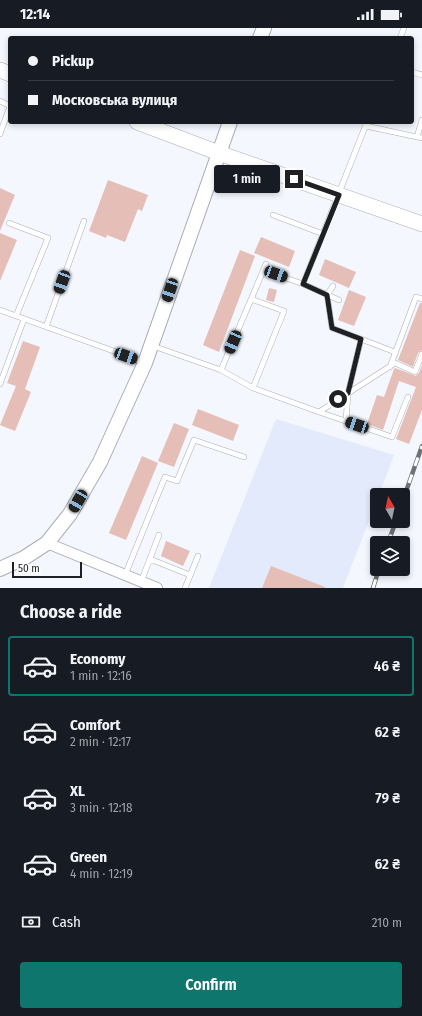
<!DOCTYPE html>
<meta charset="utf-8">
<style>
:root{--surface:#171b24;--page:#20242c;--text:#f1f3f6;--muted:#9ea1a6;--line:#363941;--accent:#0f766e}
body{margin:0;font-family:"Fira Sans Condensed",sans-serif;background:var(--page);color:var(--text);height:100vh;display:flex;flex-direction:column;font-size:15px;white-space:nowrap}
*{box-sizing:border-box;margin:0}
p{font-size:13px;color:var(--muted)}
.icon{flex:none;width:22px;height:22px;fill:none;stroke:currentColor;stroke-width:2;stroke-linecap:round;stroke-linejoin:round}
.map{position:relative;height:560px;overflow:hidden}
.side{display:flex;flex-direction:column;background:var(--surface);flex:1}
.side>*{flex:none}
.guide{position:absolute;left:8px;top:8px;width:406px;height:88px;border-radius:4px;box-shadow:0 2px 6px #0003;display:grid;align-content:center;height:88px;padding:0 20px;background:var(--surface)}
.needle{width:26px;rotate:351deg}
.controls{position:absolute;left:370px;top:460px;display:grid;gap:8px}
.controls a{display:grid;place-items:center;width:40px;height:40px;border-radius:4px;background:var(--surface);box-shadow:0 2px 6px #0003;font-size:20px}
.scale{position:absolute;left:12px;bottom:10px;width:70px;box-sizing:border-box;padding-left:4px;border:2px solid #1e2023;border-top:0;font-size:11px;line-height:14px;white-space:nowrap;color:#1e2023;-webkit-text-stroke:3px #fff;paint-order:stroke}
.end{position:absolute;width:18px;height:18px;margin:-9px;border:5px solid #1e2023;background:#fff;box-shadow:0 0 0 2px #fff}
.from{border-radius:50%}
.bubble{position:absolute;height:28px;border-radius:4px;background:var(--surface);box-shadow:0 2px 6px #0003;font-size:13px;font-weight:600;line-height:28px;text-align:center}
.car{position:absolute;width:12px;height:24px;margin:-12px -6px;border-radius:5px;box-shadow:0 0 3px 1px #0007;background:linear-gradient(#222 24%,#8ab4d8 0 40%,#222 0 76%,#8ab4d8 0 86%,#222 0)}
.guide b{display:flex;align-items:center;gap:14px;height:38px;font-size:15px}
.guide b+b{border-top:1px solid var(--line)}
.guide i{width:10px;height:10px;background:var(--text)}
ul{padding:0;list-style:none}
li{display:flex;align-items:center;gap:12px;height:60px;margin:0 8px 6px;padding:0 12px;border:2px solid transparent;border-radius:4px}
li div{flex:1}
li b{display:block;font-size:15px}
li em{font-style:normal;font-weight:600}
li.active{border-color:var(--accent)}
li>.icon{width:36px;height:36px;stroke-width:1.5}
h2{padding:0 20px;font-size:18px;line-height:48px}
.pay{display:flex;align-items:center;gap:10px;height:44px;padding:0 20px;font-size:15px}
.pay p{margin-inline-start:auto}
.action{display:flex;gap:8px;margin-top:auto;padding:8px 20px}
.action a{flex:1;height:46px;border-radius:4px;background:var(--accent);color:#fff;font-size:16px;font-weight:600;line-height:46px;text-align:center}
.status{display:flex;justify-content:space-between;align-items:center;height:28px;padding:0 20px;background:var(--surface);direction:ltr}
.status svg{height:11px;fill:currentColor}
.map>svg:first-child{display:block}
.built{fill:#e3eafb}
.building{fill:#e4beb7}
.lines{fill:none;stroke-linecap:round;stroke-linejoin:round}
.lane-casing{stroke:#aaaeb7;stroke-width:6}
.street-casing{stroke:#aaaeb7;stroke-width:12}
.secondary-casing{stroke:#aaaeb7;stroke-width:16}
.primary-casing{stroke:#aaaeb7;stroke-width:16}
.lane{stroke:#fff;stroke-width:5}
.street{stroke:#fff;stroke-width:10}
.secondary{stroke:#fff;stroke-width:14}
.primary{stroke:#fff;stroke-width:15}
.rail-casing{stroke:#6e7175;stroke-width:4.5}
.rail{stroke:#fff;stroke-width:3;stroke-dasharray:9;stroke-linecap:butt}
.route{stroke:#1e2023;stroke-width:5}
</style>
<div class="status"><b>12:14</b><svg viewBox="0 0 49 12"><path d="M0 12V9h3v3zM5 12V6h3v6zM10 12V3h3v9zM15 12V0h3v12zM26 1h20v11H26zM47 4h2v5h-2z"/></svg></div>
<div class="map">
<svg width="422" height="560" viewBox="0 0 422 560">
<rect width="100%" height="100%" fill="#f4f7fe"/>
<path class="built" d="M 276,391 L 394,427 L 379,467 L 377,467 L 377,472 L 343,560 L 209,560 Z"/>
<path class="building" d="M 108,152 L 148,167 L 142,183 L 138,181 L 125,214 L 107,207 L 106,210 L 89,203 Z
M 0,160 L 15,167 L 0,203 Z
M 0,205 L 17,212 L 0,253 Z
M 261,209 L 295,223 L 289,239 L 254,225 Z
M 240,222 L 255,228 L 219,324 L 203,317 Z
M 325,231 L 356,244 L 349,260 L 319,247 Z
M 269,260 L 277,262 L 274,274 L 266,272 Z
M 349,262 L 366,269 L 354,298 L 338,292 Z
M 420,275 L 422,275 L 422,322 L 418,325 L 413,339 L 398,332 Z
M 23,313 L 40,319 L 25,361 L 31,364 L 15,403 L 0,397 L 16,358 L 7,355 Z
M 422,337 L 422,382 L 409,416 L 396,411 L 416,359 L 399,353 L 383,402 L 367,396 L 377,367 L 384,369 L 394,341 L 395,340 L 416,348 L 419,345 Z
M 198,381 L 239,397 L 233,413 L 192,397 Z
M 174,395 L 189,401 L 174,439 L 158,433 Z
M 142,428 L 158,435 L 126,512 L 109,505 Z
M 166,513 L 190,523 L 183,538 L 161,528 Z
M 271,538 L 325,559 L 325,560 L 262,560 Z"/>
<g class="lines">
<g class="lane-casing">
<path id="lane" d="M 400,10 L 404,0
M 412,44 L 422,47
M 0,73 L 10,78
M 366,98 L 422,110
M 0,106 L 10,78
M 417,109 L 422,92
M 273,187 L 323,206
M 9,195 L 48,210 L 16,288
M 263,242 L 303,256 L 367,94
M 303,256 L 339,272
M 333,258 L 327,267 L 332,300 L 395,324
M 251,271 L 284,283 L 253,360
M 0,282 L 144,334
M 46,299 L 84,193
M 153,318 L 221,342 L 266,236
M 390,339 L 416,269 L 422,271
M 221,342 L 253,360 L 319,384 L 395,335 L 415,344 L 422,326
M 0,356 L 24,291
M 319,384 L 392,409 L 408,369
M 346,393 L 348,365 L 361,311
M 150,531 L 190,547
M 125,547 L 165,449 L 177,453 L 194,412 L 244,429
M 141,554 L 159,507
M 185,560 L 198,528"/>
</g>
<g class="street-casing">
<path id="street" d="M 47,515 L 157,560"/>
</g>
<g class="secondary-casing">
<path id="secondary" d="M 260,10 L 264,0
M 0,541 L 24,530 L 47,515 L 70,486 L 100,434 L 145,335 L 230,94"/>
</g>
<g class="primary-casing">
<path id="primary" d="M 0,42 L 10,46
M 137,94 L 219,125 L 422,196"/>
</g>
<use href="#lane" class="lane"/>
<use href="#street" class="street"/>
<use href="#secondary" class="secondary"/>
<use href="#primary" class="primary"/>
<g class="rail-casing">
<path id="rail" d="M 403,472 L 422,418
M 388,515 L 396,493
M 373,560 L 379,541"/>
</g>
<use href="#rail" class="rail"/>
</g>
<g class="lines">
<path class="route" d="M 294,151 L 339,167 L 303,256 L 327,267 L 332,300 L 361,311 L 348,365 L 338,371"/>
</g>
</svg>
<div class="controls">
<a><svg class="needle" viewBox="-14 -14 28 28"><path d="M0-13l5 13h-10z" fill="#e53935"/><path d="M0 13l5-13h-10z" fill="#9ea1a6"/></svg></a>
<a><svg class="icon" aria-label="layers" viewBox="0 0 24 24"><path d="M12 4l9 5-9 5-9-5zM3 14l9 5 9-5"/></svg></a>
</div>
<div class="scale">50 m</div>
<i class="end from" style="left:338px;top:371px"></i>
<i class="end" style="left:294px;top:151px"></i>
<div class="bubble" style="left:214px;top:137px;width:66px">1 min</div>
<i class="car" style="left:276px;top:246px;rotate:110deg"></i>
<i class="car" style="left:62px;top:254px;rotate:200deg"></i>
<i class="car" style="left:170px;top:262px;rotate:199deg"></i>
<i class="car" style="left:233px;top:314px;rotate:203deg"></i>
<i class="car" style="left:126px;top:328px;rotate:110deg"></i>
<i class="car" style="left:357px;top:397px;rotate:289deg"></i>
<i class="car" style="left:78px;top:473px;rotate:210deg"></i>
<div class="guide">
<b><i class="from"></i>Pickup</b>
<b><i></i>Московська вулиця</b>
</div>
</div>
<section class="side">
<h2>Choose a ride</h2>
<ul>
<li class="active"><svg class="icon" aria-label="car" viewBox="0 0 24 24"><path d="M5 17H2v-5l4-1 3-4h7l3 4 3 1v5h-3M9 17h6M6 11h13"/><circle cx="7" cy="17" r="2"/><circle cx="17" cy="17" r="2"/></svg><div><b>Economy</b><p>1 min · 12:16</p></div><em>46 ₴</em></li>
<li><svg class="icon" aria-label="car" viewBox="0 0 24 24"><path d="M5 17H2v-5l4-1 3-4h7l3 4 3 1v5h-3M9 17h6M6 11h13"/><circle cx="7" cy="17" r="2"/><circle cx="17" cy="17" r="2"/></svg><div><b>Comfort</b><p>2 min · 12:17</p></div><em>62 ₴</em></li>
<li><svg class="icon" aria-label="car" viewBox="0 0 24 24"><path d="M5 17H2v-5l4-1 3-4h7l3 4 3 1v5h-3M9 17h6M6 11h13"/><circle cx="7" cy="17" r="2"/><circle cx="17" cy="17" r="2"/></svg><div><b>XL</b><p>3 min · 12:18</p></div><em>79 ₴</em></li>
<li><svg class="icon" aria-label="car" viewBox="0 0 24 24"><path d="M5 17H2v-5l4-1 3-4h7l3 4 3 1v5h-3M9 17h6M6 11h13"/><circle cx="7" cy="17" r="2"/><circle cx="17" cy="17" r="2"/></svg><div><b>Green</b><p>4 min · 12:19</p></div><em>62 ₴</em></li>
</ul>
<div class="pay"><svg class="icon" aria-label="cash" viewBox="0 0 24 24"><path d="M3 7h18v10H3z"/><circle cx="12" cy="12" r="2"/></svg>Cash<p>210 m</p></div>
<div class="action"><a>Confirm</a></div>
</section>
